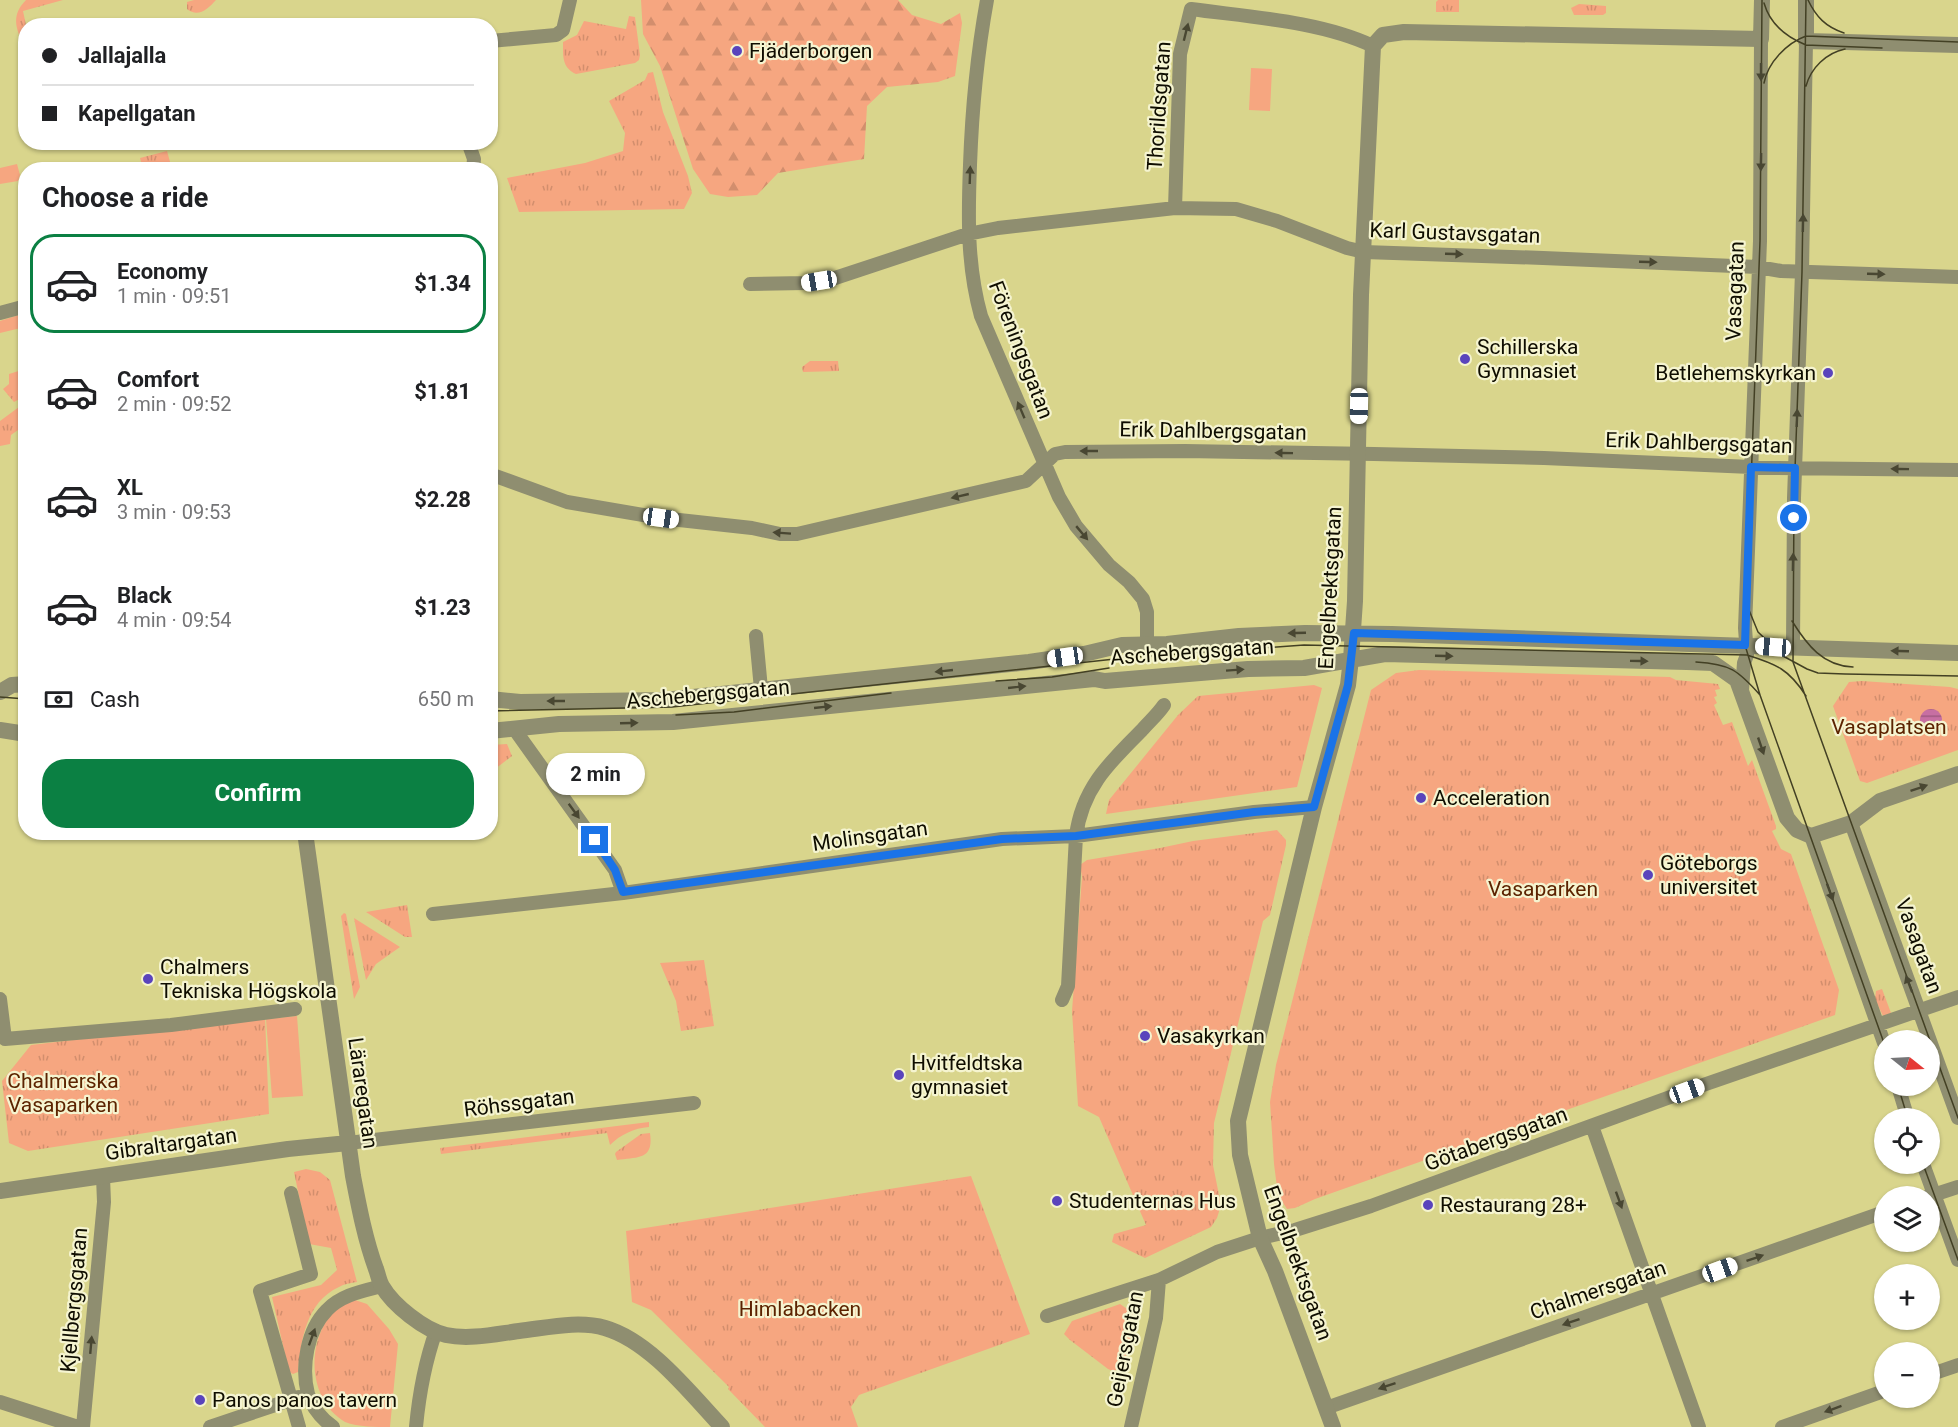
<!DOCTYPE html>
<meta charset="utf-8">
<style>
:root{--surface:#fff;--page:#f2f2f2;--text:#202124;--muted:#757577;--line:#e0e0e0;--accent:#0b8043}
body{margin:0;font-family:Roboto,sans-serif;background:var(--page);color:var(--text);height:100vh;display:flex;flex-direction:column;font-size:22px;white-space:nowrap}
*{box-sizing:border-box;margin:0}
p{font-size:20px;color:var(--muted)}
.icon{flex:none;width:33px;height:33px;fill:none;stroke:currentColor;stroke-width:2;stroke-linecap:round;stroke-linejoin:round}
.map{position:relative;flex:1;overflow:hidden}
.details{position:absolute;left:18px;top:162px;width:480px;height:678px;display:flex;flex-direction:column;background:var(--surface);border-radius:24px;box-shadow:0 2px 4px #0004}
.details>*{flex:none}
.hud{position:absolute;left:18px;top:18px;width:480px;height:132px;border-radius:24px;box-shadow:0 2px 4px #0004;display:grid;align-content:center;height:132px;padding:0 24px;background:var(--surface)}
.needle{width:39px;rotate:108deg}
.controls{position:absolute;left:1874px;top:1030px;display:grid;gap:12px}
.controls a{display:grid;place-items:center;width:66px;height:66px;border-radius:50%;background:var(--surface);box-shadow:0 2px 4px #0004;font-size:30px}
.end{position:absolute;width:27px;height:27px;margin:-14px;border:8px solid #1a73e8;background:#fff;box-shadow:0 0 0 3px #fff}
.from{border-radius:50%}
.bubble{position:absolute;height:42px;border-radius:21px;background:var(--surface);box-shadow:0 2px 4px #0004;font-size:20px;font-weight:700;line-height:42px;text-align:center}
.car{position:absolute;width:18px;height:36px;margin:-18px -9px;border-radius:8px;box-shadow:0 0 4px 2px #0007;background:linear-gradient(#fff 24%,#345 0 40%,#fff 0 76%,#345 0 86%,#fff 0)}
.hud b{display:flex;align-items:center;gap:21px;height:57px;font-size:22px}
.hud b+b{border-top:2px solid var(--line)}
.hud i{width:15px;height:15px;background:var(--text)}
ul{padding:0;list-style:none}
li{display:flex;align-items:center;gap:18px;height:99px;margin:0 12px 9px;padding:0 12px;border:3px solid transparent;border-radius:24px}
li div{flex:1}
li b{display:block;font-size:22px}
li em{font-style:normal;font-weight:700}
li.on{border-color:var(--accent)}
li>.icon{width:54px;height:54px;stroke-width:1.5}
h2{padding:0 24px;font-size:27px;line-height:72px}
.pay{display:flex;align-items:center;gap:15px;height:66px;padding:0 24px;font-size:22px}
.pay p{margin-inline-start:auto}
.primary-button{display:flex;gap:12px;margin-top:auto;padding:12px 24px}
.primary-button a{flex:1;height:69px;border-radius:24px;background:var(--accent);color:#fff;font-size:24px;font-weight:700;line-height:69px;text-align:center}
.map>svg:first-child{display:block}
.grass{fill:url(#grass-tufts)}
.forest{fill:url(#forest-firs)}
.pitch{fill:#f6a680}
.water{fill:url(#water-rules)}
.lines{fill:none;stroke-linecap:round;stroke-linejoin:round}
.minor{stroke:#8f8e70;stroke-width:14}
.tertiary{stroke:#8f8e70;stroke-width:16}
.tram{stroke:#434024;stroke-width:1.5}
.oneway{fill:#494732}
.route{stroke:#1a73e8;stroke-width:8}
.poi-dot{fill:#5a44bc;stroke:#f5f4d0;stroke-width:2}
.labels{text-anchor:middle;stroke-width:4.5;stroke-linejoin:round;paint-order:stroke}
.poi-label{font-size:21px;fill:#0f0d00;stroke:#f5f4d0;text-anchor:start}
.street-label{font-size:21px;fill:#0f0d00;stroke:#f5f4d0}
.park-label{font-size:21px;fill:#5c2300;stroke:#f5f4d0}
</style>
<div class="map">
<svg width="1958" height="1427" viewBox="0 0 1958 1427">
<defs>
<pattern id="grass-tufts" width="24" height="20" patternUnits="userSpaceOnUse" patternTransform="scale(1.5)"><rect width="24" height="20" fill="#f6a680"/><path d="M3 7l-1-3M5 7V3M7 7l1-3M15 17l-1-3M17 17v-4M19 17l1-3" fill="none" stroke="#d28e6d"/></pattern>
<pattern id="forest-firs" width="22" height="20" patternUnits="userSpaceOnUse" patternTransform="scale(1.5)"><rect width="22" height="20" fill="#f6a680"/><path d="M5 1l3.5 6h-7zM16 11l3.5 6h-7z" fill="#d28e6d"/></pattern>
<pattern id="water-rules" width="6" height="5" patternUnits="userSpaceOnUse" patternTransform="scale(1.5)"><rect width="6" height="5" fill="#c76fa2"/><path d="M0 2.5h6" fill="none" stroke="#a05a82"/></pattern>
</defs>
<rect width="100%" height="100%" fill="#d9d58c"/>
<path class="grass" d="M 26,0 L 63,0 L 23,11 L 26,25 L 25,46 C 15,29 11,15 26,0 Z
M 194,0 L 216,0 C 208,9 198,18 187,9 L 187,2 Z
M 1438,0 L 1459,0 L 1459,12 L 1436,12 L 1436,2 Z
M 1579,4 L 1606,6 L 1606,13 L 1603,15 L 1574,15 L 1571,8 Z
M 629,16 L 635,17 L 640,55 L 639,60 L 635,63 L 576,74 C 562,67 563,57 563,42 L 577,35 L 584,21 L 626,29 Z
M 653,72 L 663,112 L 688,176 L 692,193 L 684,209 L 519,212 L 507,178 L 585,163 L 623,151 L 625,133 L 609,101 L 645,80 L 648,73 Z
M 167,151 L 172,169 L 143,169 L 140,158 Z
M 17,164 L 20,175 L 18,181 L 0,184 L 0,168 Z
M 25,313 L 25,327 L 0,333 L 0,321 Z
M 810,361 L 838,361 L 839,371 L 803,372 L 802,367 Z
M 25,369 L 25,396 L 14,402 L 3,389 L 9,384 L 9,374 Z
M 19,407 L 20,410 L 18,430 L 11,435 L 10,444 L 0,446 L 0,421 Z
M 1419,670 L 1670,677 L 1676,680 L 1718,684 L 1720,689 L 1715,690 L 1717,696 L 1714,697 L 1717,703 L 1714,705 L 1723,725 L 1732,722 L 1748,766 L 1752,760 L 1776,826 L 1776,829 L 1772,831 L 1781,849 L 1791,854 L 1839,990 L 1835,1015 L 1315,1199 L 1295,1208 L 1287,1209 L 1278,1195 L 1274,1164 L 1270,1102 L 1276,1065 L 1371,690 L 1396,673 Z
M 1862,681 L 1950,687 L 1958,689 L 1958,750 L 1867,783 L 1860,781 L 1833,706 L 1849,682 Z
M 1314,685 L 1322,688 L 1297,787 L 1106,814 L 1109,800 L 1178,715 L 1198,696 Z
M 507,744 L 512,756 L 491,772 L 491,745 Z
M 1277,830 L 1286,840 L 1286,845 L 1270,915 L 1263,921 L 1214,1123 L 1213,1165 L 1221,1205 L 1217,1218 L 1211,1227 L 1145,1258 L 1112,1242 L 1114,1234 L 1146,1225 L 1099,1117 L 1078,1106 L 1072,1011 L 1082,877 L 1080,865 L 1087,860 L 1160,848 L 1193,841 Z
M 407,905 L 412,937 L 405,937 L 366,912 Z
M 344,913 L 346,914 L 360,987 L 354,999 L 341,916 Z
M 354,918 L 400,947 L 376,964 L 366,980 Z
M 704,960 L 714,1026 L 681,1031 L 676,1001 L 660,963 Z
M 1882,989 L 1891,1013 L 1883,1016 L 1875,999 L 1876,991 Z
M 265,1017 L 269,1114 L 28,1151 L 9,1143 L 2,1081 L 31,1045 Z
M 649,1122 L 649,1127 C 634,1128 620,1135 610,1145 L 607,1133 L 441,1154 L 440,1148 Z
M 650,1133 C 654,1160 638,1157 617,1160 L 615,1154 L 616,1152 L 641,1134 Z
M 306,1169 L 320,1172 L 330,1180 L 357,1282 C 351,1283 344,1284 339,1287 C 306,1302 301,1340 298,1372 L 293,1374 L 289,1372 L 272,1297 L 321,1285 L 337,1270 L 331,1248 L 309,1244 L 294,1172 Z
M 971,1176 L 1030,1334 L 859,1395 L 851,1407 L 858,1427 L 765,1427 L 728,1389 L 729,1387 L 726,1384 L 651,1310 L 632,1302 L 626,1231 Z
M 355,1300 L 367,1304 L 389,1329 L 398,1344 L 390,1427 C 376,1427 358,1427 345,1422 C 311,1402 306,1352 327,1320 C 329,1317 331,1311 334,1309 C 340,1305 349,1303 355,1300 Z
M 1120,1304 L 1136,1315 L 1123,1368 L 1113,1371 L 1108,1369 L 1070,1340 L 1064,1334 L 1072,1321 Z"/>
<path class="forest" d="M 641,0 L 898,0 L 912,15 L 941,24 L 960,13 L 962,23 L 955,76 L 938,82 L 887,87 L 867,106 L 864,159 L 778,173 L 757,195 L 728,197 L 710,194 L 693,169 L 660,66 L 643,34 Z"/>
<path class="pitch" d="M 1251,68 L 1272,69 L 1270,111 L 1249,110 Z
M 297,1016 L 303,1096 L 272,1098 L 266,1019 Z"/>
<path class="water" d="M1920 720a11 11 0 1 1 22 0a11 11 0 1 1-22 0Z"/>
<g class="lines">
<path class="minor" d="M 987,0 C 977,55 972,109 970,165 C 968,217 967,266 981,316 L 1059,497 L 1076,526 L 1109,565 L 1129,582 L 1143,599 L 1147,612 L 1147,643
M 490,41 L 556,35 L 563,30 L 570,0
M 468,142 L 474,159 L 473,170
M 1175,208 L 1180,54 L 1191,9 C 1249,17 1320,21 1373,46
M 750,284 L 805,283 L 832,279 L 968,234 L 998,228 L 1175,208 L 1236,209 L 1277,221 L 1347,248 L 1364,252 L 1543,258 L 1758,267 L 1781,271 L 1958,277
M 0,313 L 26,306
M 490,474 L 567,502 L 661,518 L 752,528 L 780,534 L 797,534 L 1026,481 L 1055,454 L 1065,452 L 1185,451 L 1374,454 L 1544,458 L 1774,468 L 1958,470
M 756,636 L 761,689
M 1793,647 L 1794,498 L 1802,272 L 1806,41
M 1742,690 L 1744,663 L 1747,655 L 1745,628 L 1760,241 L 1761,39
M 515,730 L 615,870 L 623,893
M 1851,823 L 1958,1118
M 1811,836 L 1884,1043
M 433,914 L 623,893 L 1002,839 L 1076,836 L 1254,812 L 1314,807
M 0,999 L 5,1039 L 171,1025 L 295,1009
M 1062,1000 L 1068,986 L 1076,836 C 1082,788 1110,762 1142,730 C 1149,722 1158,714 1164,705
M 1898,1086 L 1908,1119
M 1592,1126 L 1699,1427
M 348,1143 L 694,1103
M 1923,1164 L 1958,1260
M 291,1193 L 311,1274 L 260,1291 L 299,1427
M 1927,1197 L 1958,1187
M 1047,1316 L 1159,1280 L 1217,1252 L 1260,1238 L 1295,1230 L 1371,1206 L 1706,1084 L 1958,997
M 1929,1375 L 1958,1365
M 0,1402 L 78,1427
M 1326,1408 L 1884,1212
M 83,1427 L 104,1202 L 103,1177
M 210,1427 L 299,1397
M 333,1427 C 322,1419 312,1407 308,1394 C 301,1367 307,1330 327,1310 C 341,1295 363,1291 382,1286
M 416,1427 C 419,1395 425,1362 436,1331
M 1131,1427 L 1156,1318 L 1159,1280
M 1782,1427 L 1884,1391"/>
<path class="tertiary" d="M 1806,0 L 1806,41 L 1958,45
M 0,692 L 12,685 L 26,684
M 490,699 L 520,702 L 664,700 L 1029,662 L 1084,654 L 1122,645 L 1167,644 L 1239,636 L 1305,633 L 1392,634 L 1958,653
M 0,730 L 26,734
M 490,731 L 559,724 L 673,722 L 1094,679 L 1105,681 L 1248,669 L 1304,668 L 1385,654 L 1687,662 L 1713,663 L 1737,680 L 1787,818 L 1797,830 L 1811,836 L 1851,823 L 1880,801 L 1958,774
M 305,832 L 353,1176 C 359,1207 365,1239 376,1269 C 378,1274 379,1281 382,1286 C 393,1305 424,1330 446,1335 C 469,1340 496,1334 519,1331 C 546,1328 578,1320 605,1328 C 650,1341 690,1393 722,1427
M 0,1191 L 288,1149 L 348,1143
M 1333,1427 L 1275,1271 L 1260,1238 L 1240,1155 L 1238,1121 L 1314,807 L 1348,685 L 1351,659 L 1355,601 L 1361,295 L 1373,46 L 1383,35 L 1404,32 L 1761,39 L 1762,0"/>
<path class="tram" d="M 1762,0 L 1760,241 L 1745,645 L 1760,695 L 1884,1043
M 1806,0 L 1802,272 L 1794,498 L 1793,662 L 1958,1118
M 1808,0 C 1816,17 1826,27 1844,33
M 1764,3 C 1770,24 1786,37 1806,45 L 1882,48
M 1764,83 C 1768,62 1787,43 1806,36 L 1958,42
M 1806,86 C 1811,68 1826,53 1845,49
M 1749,610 L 1758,632 L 1783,656 L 1807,669 L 1818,673 L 1845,674 L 1958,676
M 1792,621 C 1807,645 1823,666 1853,667
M 1696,662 C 1730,664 1738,670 1760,695
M 996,681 L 1052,677 L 1109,668
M 0,697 L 26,699
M 490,711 L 672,707 L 1124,658 L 1304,645 L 1747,655 C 1776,664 1789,669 1806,696
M 676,715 L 734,712 L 891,693
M 1898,1086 L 1908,1119
M 1923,1164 L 1958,1260"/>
</g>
<defs><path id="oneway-solid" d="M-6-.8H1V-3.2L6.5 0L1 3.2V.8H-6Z" transform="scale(1.5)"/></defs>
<g class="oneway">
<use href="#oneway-solid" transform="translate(1186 32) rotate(-76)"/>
<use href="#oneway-solid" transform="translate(1761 72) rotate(90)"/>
<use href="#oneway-solid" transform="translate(1761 162) rotate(91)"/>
<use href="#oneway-solid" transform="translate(970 175) rotate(-88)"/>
<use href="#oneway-solid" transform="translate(1803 223) rotate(-89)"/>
<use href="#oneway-solid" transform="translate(1454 254) rotate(2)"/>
<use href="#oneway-solid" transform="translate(1648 262) rotate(2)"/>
<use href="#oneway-solid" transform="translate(1876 274) rotate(2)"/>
<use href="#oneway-solid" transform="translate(1021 410) rotate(-113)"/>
<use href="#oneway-solid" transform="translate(1797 418) rotate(-88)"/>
<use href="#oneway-solid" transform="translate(1089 451) rotate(180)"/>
<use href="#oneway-solid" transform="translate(1284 453) rotate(-179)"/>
<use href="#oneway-solid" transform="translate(1900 469) rotate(-179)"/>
<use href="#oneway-solid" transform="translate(960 496) rotate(167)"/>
<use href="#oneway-solid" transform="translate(782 533) rotate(-176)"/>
<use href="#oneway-solid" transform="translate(1082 533) rotate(50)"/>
<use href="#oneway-solid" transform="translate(1793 562) rotate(-89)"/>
<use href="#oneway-solid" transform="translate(1297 633) rotate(178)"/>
<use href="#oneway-solid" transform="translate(1900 651) rotate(-178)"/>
<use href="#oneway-solid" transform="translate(1444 656) rotate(2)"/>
<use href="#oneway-solid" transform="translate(1639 661) rotate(1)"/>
<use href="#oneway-solid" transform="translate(1235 670) rotate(-4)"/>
<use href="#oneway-solid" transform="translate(944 671) rotate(174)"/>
<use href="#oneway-solid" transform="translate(1017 687) rotate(-6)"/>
<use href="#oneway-solid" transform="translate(556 701) rotate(180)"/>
<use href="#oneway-solid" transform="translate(823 707) rotate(-6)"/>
<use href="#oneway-solid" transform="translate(629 723) rotate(-2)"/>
<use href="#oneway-solid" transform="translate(1761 746) rotate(71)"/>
<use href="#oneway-solid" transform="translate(1919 788) rotate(-19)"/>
<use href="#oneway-solid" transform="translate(574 811) rotate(54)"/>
<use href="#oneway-solid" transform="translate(1830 892) rotate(70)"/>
<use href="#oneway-solid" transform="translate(1909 984) rotate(-111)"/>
<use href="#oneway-solid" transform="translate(1619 1200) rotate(70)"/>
<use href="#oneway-solid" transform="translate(1755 1258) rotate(-19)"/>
<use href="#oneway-solid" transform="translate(1571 1322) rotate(161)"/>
<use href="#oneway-solid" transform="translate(312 1337) rotate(-70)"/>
<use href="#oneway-solid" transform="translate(91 1345) rotate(-85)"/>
<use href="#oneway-solid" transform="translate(1387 1386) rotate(161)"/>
<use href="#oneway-solid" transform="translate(1833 1409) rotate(160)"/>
</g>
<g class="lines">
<path class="route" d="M 595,840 L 615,870 L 623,892 L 1002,839 L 1076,836 L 1254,812 L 1314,807 L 1348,685 L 1354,633 L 1745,645 L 1751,467 L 1795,468 L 1794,518"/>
</g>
<g class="poi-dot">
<circle cx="737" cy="51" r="6"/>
<circle cx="1465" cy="359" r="6"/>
<circle cx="1828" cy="373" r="6"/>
<circle cx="1421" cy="798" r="6"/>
<circle cx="1648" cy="875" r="6"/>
<circle cx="148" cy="979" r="6"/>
<circle cx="1145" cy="1036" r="6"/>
<circle cx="899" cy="1075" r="6"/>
<circle cx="1057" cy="1201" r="6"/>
<circle cx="1428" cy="1205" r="6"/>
<circle cx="200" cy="1400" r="6"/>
</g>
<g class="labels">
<g class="poi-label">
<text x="749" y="58">Fjäderborgen</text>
<text x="1477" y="354">Schillerska<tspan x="1477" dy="24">Gymnasiet</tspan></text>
<text x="1816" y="380" text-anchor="end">Betlehemskyrkan</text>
<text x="1433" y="805">Acceleration</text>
<text x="1660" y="870">Göteborgs<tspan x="1660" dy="24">universitet</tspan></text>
<text x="160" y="974">Chalmers<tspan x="160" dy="24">Tekniska Högskola</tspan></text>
<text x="1157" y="1043">Vasakyrkan</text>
<text x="911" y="1070">Hvitfeldtska<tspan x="911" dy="24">gymnasiet</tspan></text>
<text x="1069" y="1208">Studenternas Hus</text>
<text x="1440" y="1212">Restaurang 28+</text>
<text x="212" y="1407">Panos panos tavern</text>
</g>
<g class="street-label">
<text transform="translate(1159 106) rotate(-86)" y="7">Thorildsgatan</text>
<text transform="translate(1455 233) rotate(2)" y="7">Karl Gustavsgatan</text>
<text transform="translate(1735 291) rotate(-88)" y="7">Vasagatan</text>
<text transform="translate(1021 350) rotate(69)" y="7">Föreningsgatan</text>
<text transform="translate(1213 431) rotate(1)" y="7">Erik Dahlbergsgatan</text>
<text transform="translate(1699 443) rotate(2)" y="7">Erik Dahlbergsgatan</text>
<text transform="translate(1330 588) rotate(-87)" y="7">Engelbrektsgatan</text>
<text transform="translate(1192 652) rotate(-4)" y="7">Aschebergsgatan</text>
<text transform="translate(708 694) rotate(-5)" y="7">Aschebergsgatan</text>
<text transform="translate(870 836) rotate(-8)" y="7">Molinsgatan</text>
<text transform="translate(1919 946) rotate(70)" y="7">Vasagatan</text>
<text transform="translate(363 1093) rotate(82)" y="7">Läraregatan</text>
<text transform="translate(519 1103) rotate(-7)" y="7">Röhssgatan</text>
<text transform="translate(1496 1139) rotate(-20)" y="7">Götabergsgatan</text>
<text transform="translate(171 1144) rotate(-8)" y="7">Gibraltargatan</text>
<text transform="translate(1298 1263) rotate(70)" y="7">Engelbrektsgatan</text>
<text transform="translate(1598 1290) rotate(-19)" y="7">Chalmersgatan</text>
<text transform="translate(74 1300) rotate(-85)" y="7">Kjellbergsgatan</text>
<text transform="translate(1125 1349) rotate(-79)" y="7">Geijersgatan</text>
</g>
<g class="park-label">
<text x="1889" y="734">Vasaplatsen</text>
<text x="1543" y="896">Vasaparken</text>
<text x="63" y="1088">Chalmerska<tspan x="63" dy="24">Vasaparken</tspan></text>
<text x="800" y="1316">Himlabacken</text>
</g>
</g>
</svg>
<div class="controls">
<a><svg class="needle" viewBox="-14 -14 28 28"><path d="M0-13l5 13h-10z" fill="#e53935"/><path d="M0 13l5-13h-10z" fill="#757577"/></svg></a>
<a><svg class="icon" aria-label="locate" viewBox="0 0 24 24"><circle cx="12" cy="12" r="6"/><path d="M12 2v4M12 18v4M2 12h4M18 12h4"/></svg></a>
<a><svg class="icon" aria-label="layers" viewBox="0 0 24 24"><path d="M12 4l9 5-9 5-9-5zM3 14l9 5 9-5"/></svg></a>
<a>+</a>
<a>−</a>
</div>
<i class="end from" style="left:1794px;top:518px"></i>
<i class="end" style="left:595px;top:840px"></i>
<div class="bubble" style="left:546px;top:753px;width:99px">2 min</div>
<i class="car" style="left:819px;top:281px;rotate:261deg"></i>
<i class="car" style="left:1359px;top:406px;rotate:181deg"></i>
<i class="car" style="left:661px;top:518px;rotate:98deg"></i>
<i class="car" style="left:1773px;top:647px;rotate:274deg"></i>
<i class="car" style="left:1065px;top:657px;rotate:262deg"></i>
<i class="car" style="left:1687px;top:1091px;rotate:70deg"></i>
<i class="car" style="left:1720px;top:1270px;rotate:70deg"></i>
<div class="hud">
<b><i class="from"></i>Jallajalla</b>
<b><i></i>Kapellgatan</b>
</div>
<section class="details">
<h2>Choose a ride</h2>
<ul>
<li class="on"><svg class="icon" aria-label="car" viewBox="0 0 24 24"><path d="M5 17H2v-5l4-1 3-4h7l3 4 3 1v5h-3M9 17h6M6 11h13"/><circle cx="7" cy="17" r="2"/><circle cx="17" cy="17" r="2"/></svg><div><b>Economy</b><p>1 min · 09:51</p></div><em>$1.34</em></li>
<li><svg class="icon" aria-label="car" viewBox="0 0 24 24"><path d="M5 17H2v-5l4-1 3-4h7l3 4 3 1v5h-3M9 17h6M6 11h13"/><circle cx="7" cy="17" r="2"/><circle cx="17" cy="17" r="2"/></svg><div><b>Comfort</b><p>2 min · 09:52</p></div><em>$1.81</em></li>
<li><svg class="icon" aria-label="car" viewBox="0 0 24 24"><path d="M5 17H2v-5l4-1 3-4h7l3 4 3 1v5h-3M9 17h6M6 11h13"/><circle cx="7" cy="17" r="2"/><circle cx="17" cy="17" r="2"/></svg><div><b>XL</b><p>3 min · 09:53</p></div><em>$2.28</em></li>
<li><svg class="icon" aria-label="car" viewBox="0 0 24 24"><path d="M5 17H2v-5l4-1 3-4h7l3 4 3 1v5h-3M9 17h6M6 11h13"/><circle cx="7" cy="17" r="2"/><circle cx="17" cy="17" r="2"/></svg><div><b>Black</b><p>4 min · 09:54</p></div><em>$1.23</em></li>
</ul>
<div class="pay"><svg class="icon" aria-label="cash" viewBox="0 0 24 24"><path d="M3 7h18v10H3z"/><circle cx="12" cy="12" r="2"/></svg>Cash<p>650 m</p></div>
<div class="primary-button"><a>Confirm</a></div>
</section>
</div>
